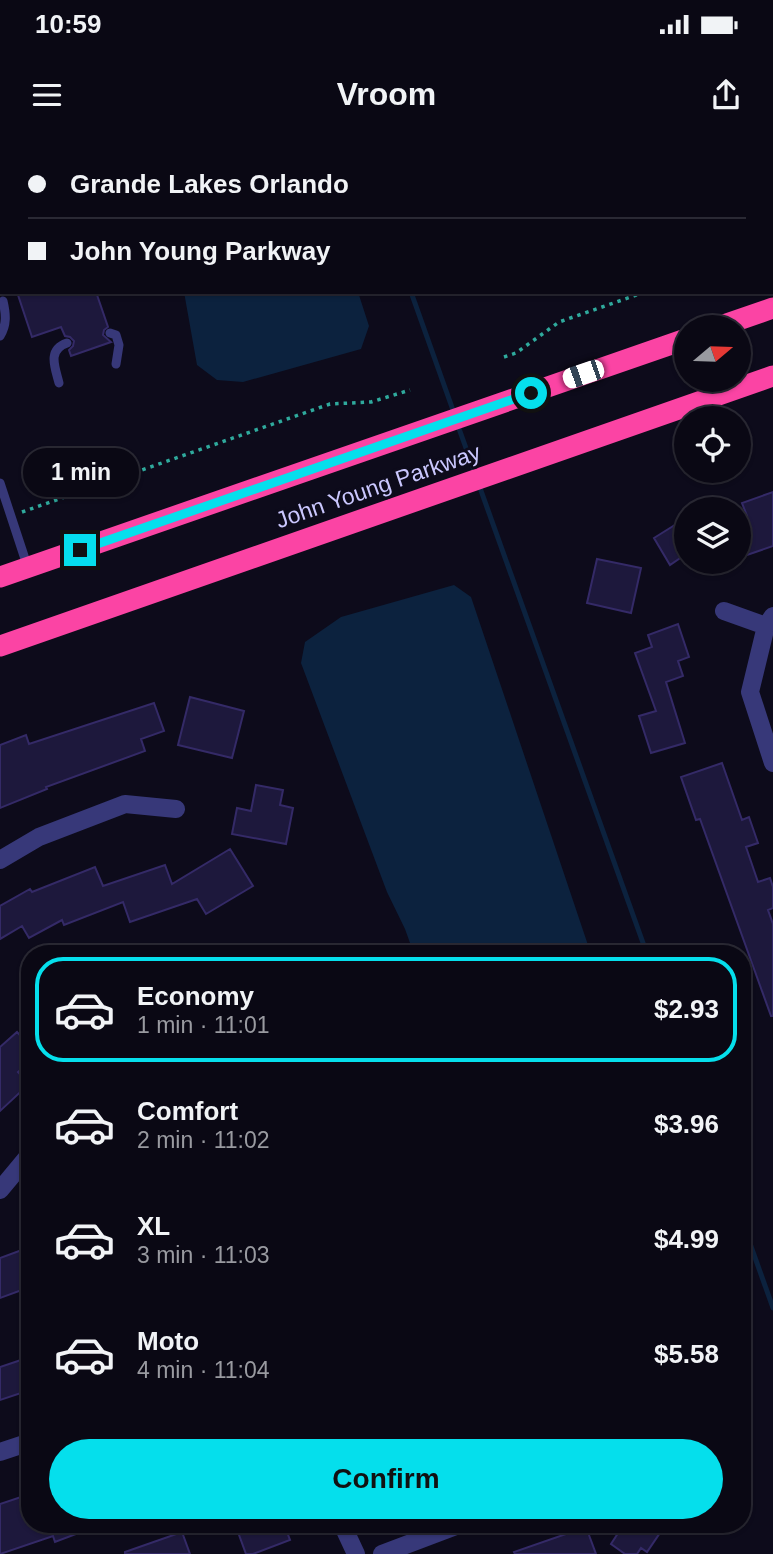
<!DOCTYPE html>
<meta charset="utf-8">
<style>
:root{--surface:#0a0814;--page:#181622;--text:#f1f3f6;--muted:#999aa0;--line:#2a2934;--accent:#05dfec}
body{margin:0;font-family:Helvetica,sans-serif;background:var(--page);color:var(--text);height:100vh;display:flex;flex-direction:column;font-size:26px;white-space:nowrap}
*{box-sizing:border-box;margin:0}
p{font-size:23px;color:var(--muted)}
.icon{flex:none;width:38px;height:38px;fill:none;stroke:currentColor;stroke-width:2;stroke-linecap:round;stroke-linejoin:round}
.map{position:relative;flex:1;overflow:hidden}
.side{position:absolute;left:21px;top:805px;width:730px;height:588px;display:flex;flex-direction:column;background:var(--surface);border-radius:28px;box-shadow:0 2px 5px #0004,0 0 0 2px var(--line)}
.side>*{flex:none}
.top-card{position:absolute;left:0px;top:0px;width:774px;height:154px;box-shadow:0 2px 5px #0004,0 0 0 2px var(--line);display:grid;align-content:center;height:154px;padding:0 28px;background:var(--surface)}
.needle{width:46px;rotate:71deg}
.fabs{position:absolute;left:674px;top:175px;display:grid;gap:14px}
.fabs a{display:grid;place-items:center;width:77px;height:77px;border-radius:50%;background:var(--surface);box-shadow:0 2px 5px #0004,0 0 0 2px var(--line);font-size:35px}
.end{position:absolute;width:32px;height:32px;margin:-16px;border:9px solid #05dfec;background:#111;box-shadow:0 0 0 4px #111}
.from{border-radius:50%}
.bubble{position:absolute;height:49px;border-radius:24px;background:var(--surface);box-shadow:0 2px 5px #0004,0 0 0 2px var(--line);font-size:23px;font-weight:800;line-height:49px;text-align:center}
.car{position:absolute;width:21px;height:42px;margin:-21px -10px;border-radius:9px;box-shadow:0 0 5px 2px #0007;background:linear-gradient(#fff 24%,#345 0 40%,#fff 0 76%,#345 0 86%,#fff 0)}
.top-card b{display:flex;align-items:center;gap:24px;height:66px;font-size:26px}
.top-card b+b{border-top:2px solid var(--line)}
.top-card i{width:18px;height:18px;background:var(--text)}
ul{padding:12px 0 0;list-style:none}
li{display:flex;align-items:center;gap:21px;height:105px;margin:0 14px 10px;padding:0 14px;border:4px solid transparent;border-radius:28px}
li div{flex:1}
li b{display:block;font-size:26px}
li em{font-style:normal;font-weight:800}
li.active{border-color:var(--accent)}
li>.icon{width:63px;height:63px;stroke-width:1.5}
.primary-button{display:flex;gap:14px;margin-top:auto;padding:14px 28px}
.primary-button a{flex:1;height:80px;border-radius:42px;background:var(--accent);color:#111;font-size:28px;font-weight:800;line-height:80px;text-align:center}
.status{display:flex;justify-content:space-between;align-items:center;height:49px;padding:0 35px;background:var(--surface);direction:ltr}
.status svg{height:19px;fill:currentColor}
header{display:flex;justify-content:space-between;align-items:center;height:91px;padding:0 28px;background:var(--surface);font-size:32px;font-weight:800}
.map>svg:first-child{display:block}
.water{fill:#0c223e}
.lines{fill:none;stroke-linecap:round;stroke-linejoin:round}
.stream{stroke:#0c223e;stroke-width:5}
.building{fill:#1d183c;stroke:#342a67;stroke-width:2}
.path{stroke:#2faa9d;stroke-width:3.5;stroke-dasharray:3.5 5;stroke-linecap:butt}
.lane{stroke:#373879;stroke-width:9}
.street{stroke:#373879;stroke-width:18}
.highway{stroke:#fb44a4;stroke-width:21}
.route{stroke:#05dfec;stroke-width:9}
.labels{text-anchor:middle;stroke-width:6;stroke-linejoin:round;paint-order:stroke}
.street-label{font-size:23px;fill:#cac7fe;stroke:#0d0b1b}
</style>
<div class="status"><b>10:59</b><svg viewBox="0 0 49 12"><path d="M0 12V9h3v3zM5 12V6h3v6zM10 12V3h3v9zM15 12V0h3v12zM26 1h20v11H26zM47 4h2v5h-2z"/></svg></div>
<header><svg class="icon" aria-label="menu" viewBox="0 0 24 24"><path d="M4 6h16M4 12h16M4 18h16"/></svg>Vroom<svg class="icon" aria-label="share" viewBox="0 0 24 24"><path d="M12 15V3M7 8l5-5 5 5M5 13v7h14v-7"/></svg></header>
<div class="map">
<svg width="773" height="1414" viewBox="0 0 773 1414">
<rect width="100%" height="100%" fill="#0d0b1b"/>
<path class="water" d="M 155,0 L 306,0 L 306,2 L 156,2 Z
M 184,152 L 358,152 L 369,186 L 361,209 L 243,242 L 217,240 L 197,225 Z
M 454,445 L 471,457 L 591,814 L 414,814 L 405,789 L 387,752 L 301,523 L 305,502 L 341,477 Z"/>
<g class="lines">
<path class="stream" d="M 356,0 L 357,2
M 411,152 L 454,273
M 457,283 L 476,336
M 479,345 L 647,814
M 742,1081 L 773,1168"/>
</g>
<path class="building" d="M 17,152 L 96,152 L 108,187 L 104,190 L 103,195 L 111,202 L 71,216 L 69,210 L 73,206 L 74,201 L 70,197 L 65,196 L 61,187 L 32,197 Z
M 773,352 L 773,406 L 747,415 L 738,391 L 738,379 L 747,376 L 742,363 Z
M 686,378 L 686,414 L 670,425 L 654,398 Z
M 597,419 L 641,428 L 631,473 L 587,463 Z
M 678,484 L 689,517 L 678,521 L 683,536 L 666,542 L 685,603 L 651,613 L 639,576 L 656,571 L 635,513 L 652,507 L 648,495 Z
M 190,557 L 244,571 L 232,618 L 178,605 Z
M 154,563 L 164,591 L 141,599 L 145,611 L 46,647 L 47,649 L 0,668 L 0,605 L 26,595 L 29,604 Z
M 722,623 L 742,680 L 749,677 L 758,703 L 746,707 L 758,742 L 770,738 L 773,747 L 773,768 L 768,770 L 773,784 L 773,876 L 771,876 L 700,679 L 696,680 L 681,637 Z
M 256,645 L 283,650 L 280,665 L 293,668 L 286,704 L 232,694 L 237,668 L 251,671 Z
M 230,709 L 253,746 L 206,774 L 197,759 L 130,782 L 123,762 L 64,785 L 62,780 L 29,798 L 22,786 L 0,799 L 0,766 L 30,749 L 32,752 L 95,727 L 103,746 L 165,725 L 172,744 Z
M 17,892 L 30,906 L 30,922 L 18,932 L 29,944 L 0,971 L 0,907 Z
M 30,1107 L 30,1147 L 0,1158 L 0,1118 Z
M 30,1217 L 30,1250 L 0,1260 L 0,1227 Z
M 27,1355 L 30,1363 L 30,1384 L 97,1384 L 97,1386 L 55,1402 L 53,1396 L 0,1414 L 0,1364 Z
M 235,1384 L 284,1384 L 290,1400 L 253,1414 L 246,1414 Z
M 624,1384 L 666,1384 L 647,1412 L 641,1408 L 637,1414 L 625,1414 L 611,1404 Z
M 586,1387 L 596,1414 L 515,1414 L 514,1412 Z
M 182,1392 L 190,1414 L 125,1414 L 125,1412 Z"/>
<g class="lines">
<path class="path" d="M 772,126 L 773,126
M 504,217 L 516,213 L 559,182 L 645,152
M 22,372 L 330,264 L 371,262 L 410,250"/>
<path class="lane" d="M 110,193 L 116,195 L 119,205 L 116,224
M 0,196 C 7,185 6,174 3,161
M 59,243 C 55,227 47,210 67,203
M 0,343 L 28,428"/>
<path class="street" d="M 724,471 L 766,486
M 773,476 L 766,486 L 750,552 L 773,623
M 0,720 L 39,697 L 125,664 L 176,669
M 0,1050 L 30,1014
M 0,1312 L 30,1302
M 342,1384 L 356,1414
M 382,1414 L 461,1384"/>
<path class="highway" d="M 718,187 L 773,168
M 0,437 L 686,199
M 0,506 L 773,236"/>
</g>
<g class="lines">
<path class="route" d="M 80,410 L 531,253"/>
</g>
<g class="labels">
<g class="street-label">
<text transform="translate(378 346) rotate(-19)" y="8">John Young Parkway</text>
</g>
</g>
</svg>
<div class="fabs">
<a><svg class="needle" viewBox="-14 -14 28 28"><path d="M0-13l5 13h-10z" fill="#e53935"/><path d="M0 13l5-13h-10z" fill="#999aa0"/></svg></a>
<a><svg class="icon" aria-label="locate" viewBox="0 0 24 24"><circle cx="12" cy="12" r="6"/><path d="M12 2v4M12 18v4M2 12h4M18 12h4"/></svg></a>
<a><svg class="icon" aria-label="layers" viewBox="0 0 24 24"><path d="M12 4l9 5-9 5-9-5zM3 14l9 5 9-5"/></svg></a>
</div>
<i class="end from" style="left:531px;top:253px"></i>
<i class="end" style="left:80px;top:410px"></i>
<div class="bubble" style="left:23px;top:308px;width:116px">1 min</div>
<i class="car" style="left:583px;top:234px;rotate:251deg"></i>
<div class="top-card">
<b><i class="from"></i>Grande Lakes Orlando</b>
<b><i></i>John Young Parkway</b>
</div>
<section class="side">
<ul>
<li class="active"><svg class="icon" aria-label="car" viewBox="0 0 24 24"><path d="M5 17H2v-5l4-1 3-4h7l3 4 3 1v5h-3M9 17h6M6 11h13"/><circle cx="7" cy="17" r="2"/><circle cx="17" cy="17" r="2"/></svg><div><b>Economy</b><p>1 min · 11:01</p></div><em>$2.93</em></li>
<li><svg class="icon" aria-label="car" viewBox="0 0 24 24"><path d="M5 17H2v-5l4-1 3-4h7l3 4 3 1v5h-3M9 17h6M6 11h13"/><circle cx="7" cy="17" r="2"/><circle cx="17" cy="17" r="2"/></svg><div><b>Comfort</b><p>2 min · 11:02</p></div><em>$3.96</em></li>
<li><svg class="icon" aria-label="car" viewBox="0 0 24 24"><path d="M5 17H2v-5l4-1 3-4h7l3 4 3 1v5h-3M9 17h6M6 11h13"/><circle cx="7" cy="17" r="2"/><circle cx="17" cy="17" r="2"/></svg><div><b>XL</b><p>3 min · 11:03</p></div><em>$4.99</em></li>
<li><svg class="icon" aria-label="car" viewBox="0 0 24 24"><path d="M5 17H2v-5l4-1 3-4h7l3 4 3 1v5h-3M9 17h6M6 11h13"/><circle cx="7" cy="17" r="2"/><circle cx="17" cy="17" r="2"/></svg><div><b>Moto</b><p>4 min · 11:04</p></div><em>$5.58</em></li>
</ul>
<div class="primary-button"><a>Confirm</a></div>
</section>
</div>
